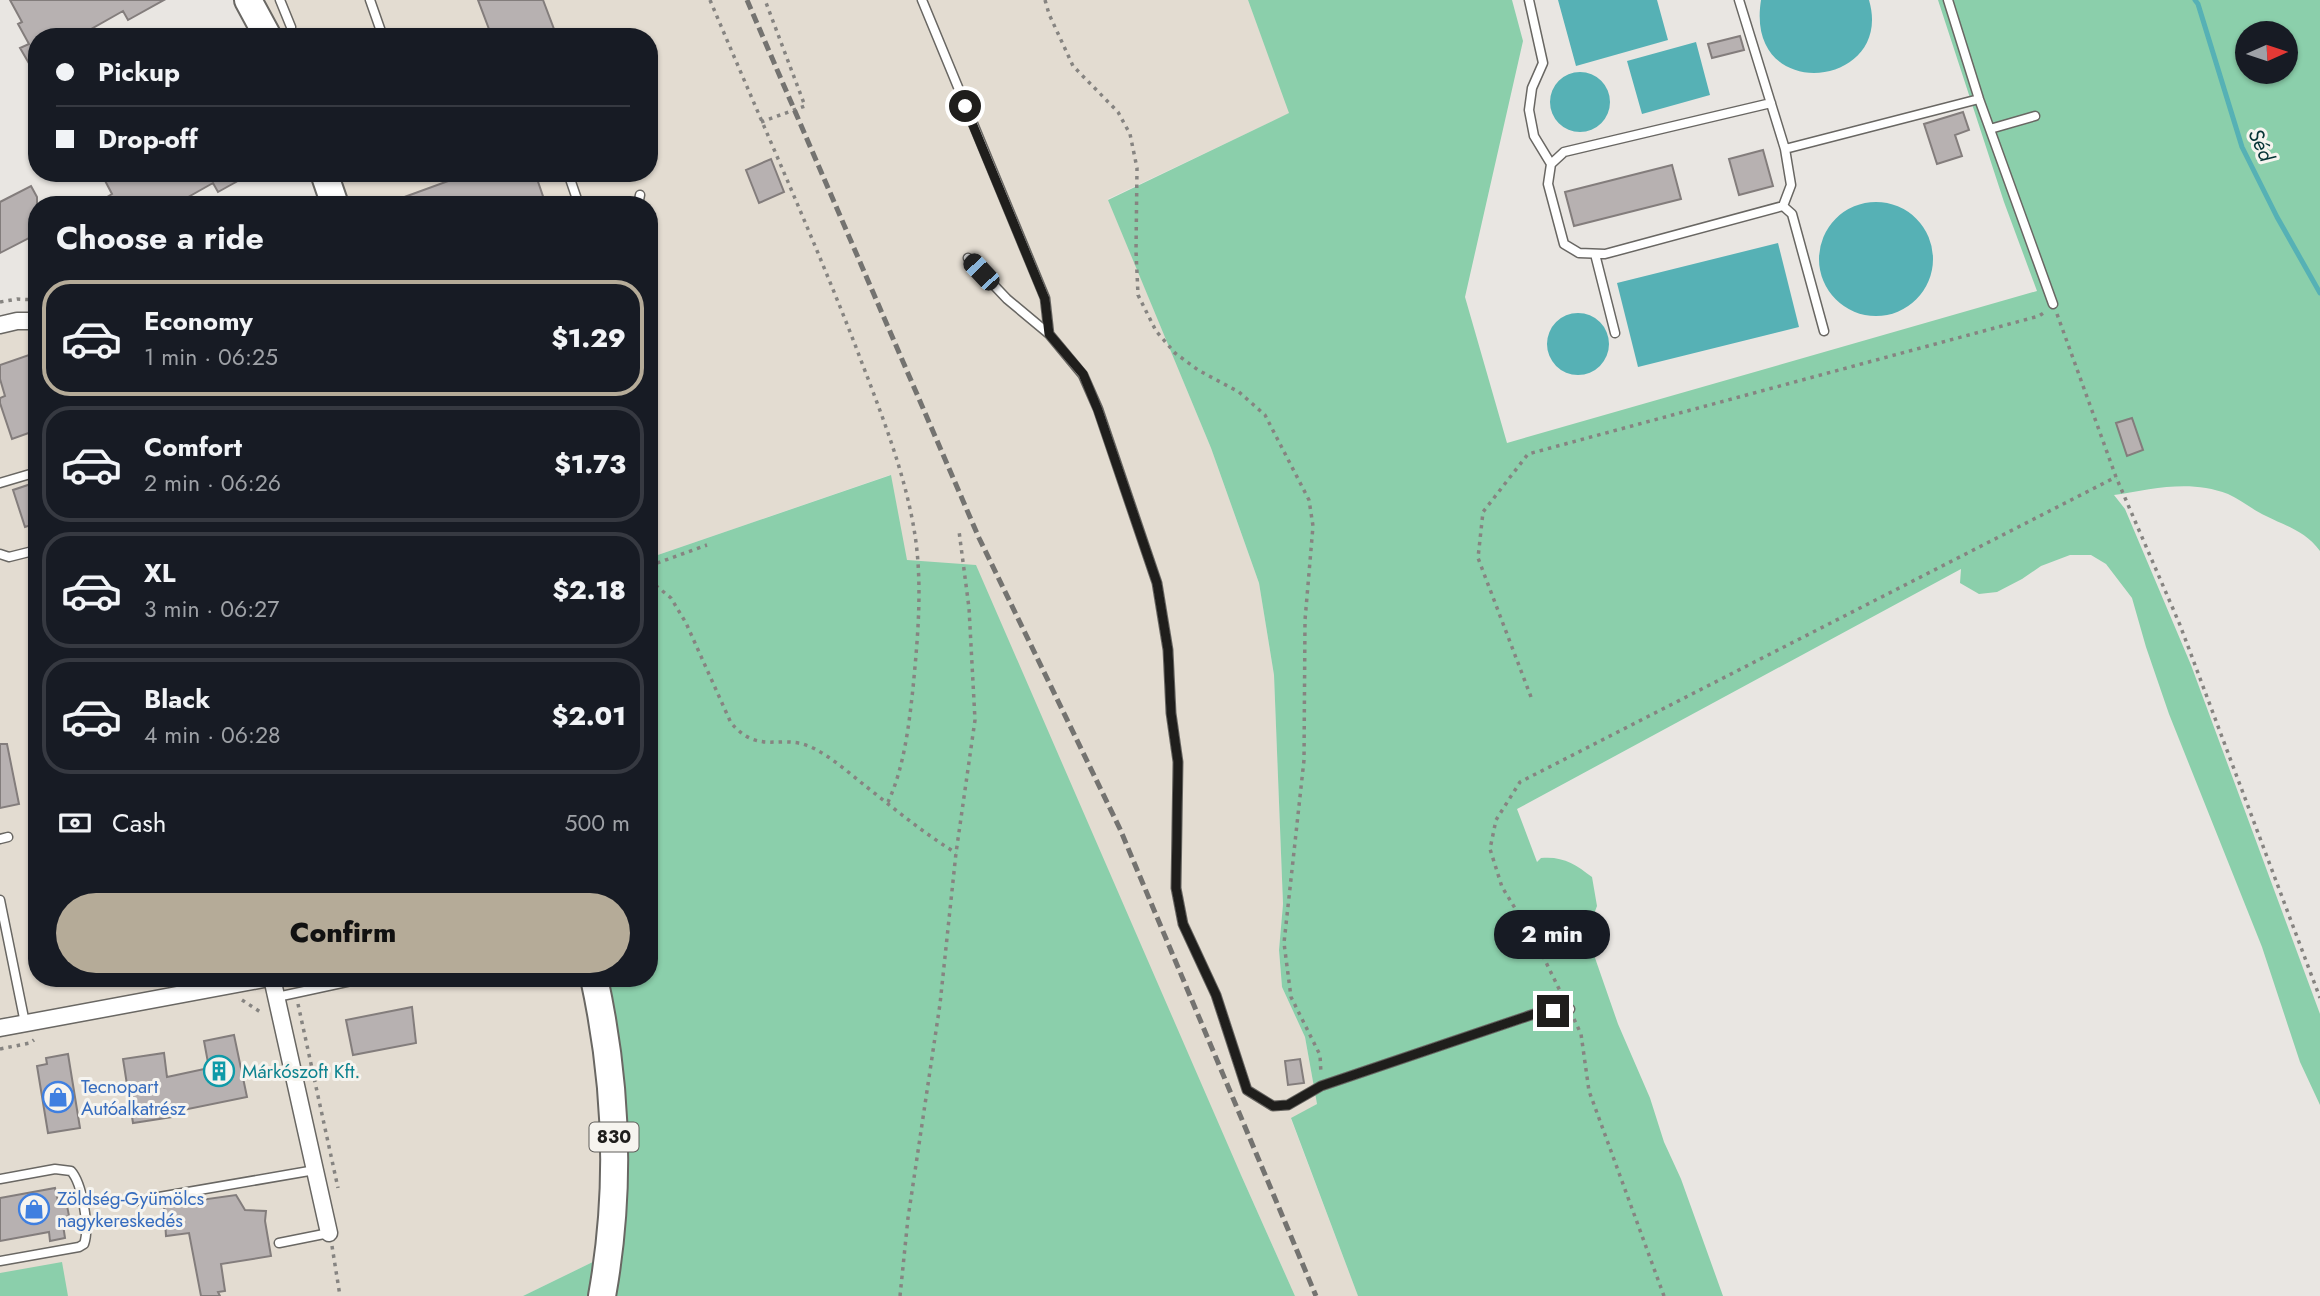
<!DOCTYPE html>
<meta charset="utf-8">
<style>
:root{--surface:#171b24;--page:#20242c;--text:#f1f3f6;--muted:#9ea1a6;--line:#363941;--accent:#b5ab98}
body{margin:0;font-family:Jost,sans-serif;background:var(--page);color:var(--text);height:100vh;display:flex;flex-direction:column;font-size:26px;white-space:nowrap}
*{box-sizing:border-box;margin:0}
p{font-size:23px;color:var(--muted)}
.icon{flex:none;width:38px;height:38px;fill:none;stroke:currentColor;stroke-width:2;stroke-linecap:round;stroke-linejoin:round}
.map{position:relative;flex:1;overflow:hidden}
.sheet{position:absolute;left:28px;top:196px;width:630px;height:791px;display:flex;flex-direction:column;background:var(--surface);border-radius:28px;box-shadow:0 2px 5px #0004}
.sheet>*{flex:none}
.top-card{position:absolute;left:28px;top:28px;width:630px;height:154px;border-radius:28px;box-shadow:0 2px 5px #0004;display:grid;align-content:center;height:154px;padding:0 28px;background:var(--surface)}
.needle{width:46px;rotate:87deg}
.buttons{position:absolute;left:2235px;top:21px;display:grid;gap:14px}
.buttons a{display:grid;place-items:center;width:63px;height:63px;border-radius:50%;background:var(--surface);box-shadow:0 2px 5px #0004;font-size:35px}
.end{position:absolute;width:32px;height:32px;margin:-16px;border:9px solid #1f1e1c;background:#fff;box-shadow:0 0 0 4px #fff}
.from{border-radius:50%}
.bubble{position:absolute;height:49px;border-radius:24px;background:var(--surface);box-shadow:0 2px 5px #0004;font-size:23px;font-weight:800;line-height:49px;text-align:center}
.car{position:absolute;width:21px;height:42px;margin:-21px -10px;border-radius:9px;box-shadow:0 0 5px 2px #0007;background:linear-gradient(#222 24%,#8ab4d8 0 40%,#222 0 76%,#8ab4d8 0 86%,#222 0)}
.top-card b{display:flex;align-items:center;gap:24px;height:66px;font-size:26px}
.top-card b+b{border-top:2px solid var(--line)}
.top-card i{width:18px;height:18px;background:var(--text)}
ul{padding:0;list-style:none}
li{display:flex;align-items:center;gap:21px;height:116px;margin:0 14px 10px;padding:0 14px;border:4px solid var(--line);border-radius:28px}
li div{flex:1}
li b{display:block;font-size:26px}
li em{font-style:normal;font-weight:800}
li.active{border-color:var(--accent)}
li>.icon{width:63px;height:63px;stroke-width:1.5}
h2{padding:0 28px;font-size:32px;line-height:84px}
.pay{display:flex;align-items:center;gap:18px;height:77px;padding:0 28px;font-size:26px}
.pay p{margin-inline-start:auto}
.button{display:flex;gap:14px;margin-top:auto;padding:14px 28px}
.button a{flex:1;height:80px;border-radius:42px;background:var(--accent);color:#111;font-size:28px;font-weight:800;line-height:80px;text-align:center}
.map>svg:first-child{display:block}
.built{fill:#e3dcd1}
.green{fill:#8bcfab;fill-rule:evenodd}
.water{fill:#56b1b5}
.lines{fill:none;stroke-linecap:round;stroke-linejoin:round}
.stream{stroke:#56b1b5;stroke-width:5}
.building{fill:#b7b1b1;stroke:#837d7c;stroke-width:2}
.lane-casing{stroke:#696763;stroke-width:11}
.street-casing{stroke:#696763;stroke-width:19}
.primary-casing{stroke:#696763;stroke-width:30}
.path{stroke:#868481;stroke-width:3.5;stroke-dasharray:3.5 5;stroke-linecap:butt}
.lane{stroke:#fff;stroke-width:8}
.street{stroke:#fff;stroke-width:16}
.primary{stroke:#fff;stroke-width:26}
.rail{stroke:#747370;stroke-width:5;stroke-dasharray:10 5;stroke-linecap:butt}
.route{stroke:#1f1e1c;stroke-width:9}
.labels{text-anchor:middle;stroke-width:6;stroke-linejoin:round;paint-order:stroke}
.shield{fill:#f6f4ef;stroke:#605e5b;stroke-width:2}
.shield-label{font-size:18px;font-weight:bold;fill:#1f1e1c}
.culture-label{font-size:19px;fill:#0d838f;stroke:#f6f4ef;text-anchor:start}
.shop-label{font-size:19px;fill:#366cbe;stroke:#f6f4ef;text-anchor:start}
.water-label{font-size:21px;font-style:italic;fill:#063436;stroke:#f6f4ef}
</style>
<div class="map">
<svg width="2320" height="1296" viewBox="0 0 2320 1296">
<rect width="100%" height="100%" fill="#e9e6e2"/>
<path class="built" d="M 252,0 L 1248,0 L 1290,113 L 1108,199 L 1211,448 L 1259,583 L 1274,675 L 1283,904 L 1279,950 L 1282,987 L 1305,1037 L 1317,1104 L 1291,1119 L 1358,1296 L 1295,1296 L 1241,1175 L 906,560 L 890,475 L 649,558 L 649,205 L 331,205 L 320,173 L 649,173 L 649,37 L 270,37 Z
M 37,322 L 37,978 L 592,978 L 602,1031 L 603,1257 L 523,1296 L 0,1296 L 0,327 Z"/>
<path class="green" d="M 1248,0 L 1512,0 L 1523,41 L 1465,297 L 1507,443 L 2037,291 L 2004,202 L 1938,0 L 2320,0 L 2320,551 C 2305,531 2288,527 2266,516 C 2253,510 2241,500 2228,494 C 2190,479 2152,489 2114,495 L 2125,509 L 2191,665 L 2320,1014 L 2320,1105 L 2300,1062 L 2262,947 L 2169,714 L 2146,647 L 2132,598 L 2106,564 L 2091,555 L 2070,555 L 2041,566 L 2022,579 L 1997,592 L 1979,594 L 1960,583 L 1961,569 L 1517,809 L 1537,862 L 1541,858 C 1563,856 1575,864 1592,877 L 1597,906 L 1588,930 L 1594,955 L 1618,1024 L 1650,1098 L 1664,1142 L 1681,1179 L 1723,1296 L 1358,1296 L 1291,1118 L 1317,1104 L 1305,1037 L 1282,987 L 1279,950 L 1283,904 L 1274,675 L 1259,583 L 1211,448 L 1108,200 L 1289,113 ZM 2247,33 L 2286,33 L 2286,72 L 2247,72 Z
M 891,475 L 907,560 L 976,565 L 1241,1175 L 1295,1296 L 523,1296 L 603,1257 L 611,1178 L 592,978 L 649,978 L 649,558 Z
M 62,1262 L 68,1296 L 0,1296 L 0,1273 Z"/>
<path class="water" d="M 1558,0 L 1657,0 L 1668,40 L 1576,66 Z
M 1761,0 L 1869,0 C 1895,88 1744,106 1761,0 Z
M 1696,42 L 1710,95 L 1642,114 L 1627,61 Z
M1550 102a30 30 0 1 1 60 0a30 30 0 1 1-60 0Z
M1819 259a57 57 0 1 1 114 0a57 57 0 1 1-114 0Z
M 1778,243 L 1799,327 L 1638,367 L 1617,283 Z
M1547 344a31 31 0 1 1 62 0a31 31 0 1 1-62 0Z"/>
<g class="lines">
<path class="stream" d="M 2195,0 L 2198,4 L 2242,147 L 2277,217 L 2320,293"/>
</g>
<path class="building" d="M 10,0 L 164,0 L 128,20 L 123,11 L 86,32 L 88,37 L 37,37 L 37,77 L 20,48 L 29,44 L 18,24 L 22,22 Z
M 478,0 L 543,0 L 557,37 L 492,37 Z
M 1740,36 L 1744,50 L 1712,58 L 1708,44 Z
M 1963,112 L 1969,130 L 1955,135 L 1962,156 L 1937,164 L 1924,124 Z
M 1763,150 L 1773,186 L 1739,195 L 1729,159 Z
M 771,159 L 784,192 L 759,203 L 746,170 Z
M 1672,165 L 1681,199 L 1574,226 L 1565,192 Z
M 101,173 L 252,173 L 218,192 L 213,183 L 174,205 L 94,205 L 112,194 Z
M 470,173 L 535,173 L 546,205 L 388,205 L 388,203 Z
M 31,186 L 37,197 L 37,234 L 0,253 L 0,202 Z
M 29,355 L 37,379 L 37,430 L 12,439 L 0,403 L 0,398 L 5,396 L 0,379 L 0,365 Z
M 2132,418 L 2143,450 L 2127,456 L 2116,423 Z
M 37,482 L 37,523 L 25,527 L 13,490 Z
M 0,744 L 7,744 L 19,804 L 0,808 Z
M 412,1007 L 416,1043 L 353,1055 L 346,1020 Z
M 234,1035 L 247,1097 L 173,1112 L 173,1117 L 133,1123 L 123,1059 L 164,1053 L 167,1077 L 209,1068 L 204,1041 Z
M 68,1054 L 80,1128 L 48,1133 L 37,1066 L 47,1064 L 46,1058 Z
M 1300,1059 L 1304,1083 L 1288,1085 L 1285,1061 Z
M 55,1188 L 58,1201 L 66,1200 L 69,1216 L 62,1218 L 65,1238 L 50,1241 L 49,1232 L 0,1241 L 0,1198 Z
M 236,1195 L 245,1210 L 266,1211 L 265,1221 L 271,1256 L 221,1264 L 225,1291 L 218,1292 L 220,1296 L 201,1296 L 189,1233 L 166,1236 L 164,1205 Z"/>
<g class="lines">
<g class="lane-casing">
<path id="lane" d="M 280,0 L 291,27
M 370,0 L 383,37
M 922,0 L 1045,298 L 1049,334
M 1529,0 L 1543,63 L 1532,88 L 1529,110 L 1534,136 L 1551,164
M 1739,0 L 1785,149 L 1791,185 L 1783,206 L 1605,254 L 1579,253 L 1564,244 L 1548,184 L 1551,164 L 1564,152 L 1771,103
M 1948,0 L 1979,99 L 2053,304
M 1990,129 L 2035,116
M 1785,149 L 1979,99
M 568,173 L 579,205
M 638,205 L 640,195
M 1783,206 L 1792,214 L 1824,331
M 1595,254 L 1615,333
M 968,258 L 1007,299 L 1049,334 L 1083,375 L 1098,409 L 1157,583 L 1168,650 L 1171,713 L 1178,762 L 1176,888 L 1183,924 L 1216,995 L 1247,1090 L 1273,1106 L 1288,1105 L 1321,1086 L 1537,1013 L 1570,1009
M 0,483 L 37,472
M 0,554 L 9,557 L 37,550
M 0,839 L 8,837
M 0,900 L 25,1023
M 277,997 L 365,978
M 0,1179 L 55,1169 L 71,1171 C 82,1183 90,1228 84,1244 L 79,1247 L 0,1261
M 130,1202 L 315,1170
M 279,1243 L 329,1233"/>
</g>
<g class="street-casing">
<path id="street" d="M 0,325 L 17,321 L 37,321
M 272,978 L 329,1233
M 0,1028 L 269,978"/>
</g>
<g class="primary-casing">
<path id="primary" d="M 248,0 L 268,37
M 324,173 L 335,205
M 594,978 C 617,1083 621,1191 602,1296"/>
</g>
<path class="path" d="M 710,0 C 758,114 809,227 854,342 C 877,403 903,465 914,529 C 923,581 918,636 913,688 C 909,725 904,768 888,802
M 1045,0 L 1049,14 L 1073,66 L 1118,112 L 1130,134 L 1137,168 L 1136,251 L 1138,295 L 1156,331 L 1175,353 L 1198,370 L 1239,392 L 1265,415 L 1309,500 L 1313,526 L 1305,620 L 1304,760 L 1284,943 L 1291,997 L 1320,1055 L 1321,1074
M 761,122 L 805,106 L 765,0
M 0,302 L 17,299 L 37,300
M 2057,314 L 2116,477 L 2180,625 L 2320,998
M 649,566 L 707,545
M 649,580 L 671,598 L 686,623 L 731,723 C 760,756 779,733 811,747 C 832,757 850,774 868,788 C 897,811 925,834 956,853
M 1531,697 L 1478,558 L 1483,512 L 1528,454 L 2039,316 L 2045,312
M 1563,997 L 1537,944 L 1502,887 L 1490,849 L 1496,820 L 1520,782 L 2116,477
M 242,1000 L 262,1013
M 298,1004 L 338,1188
M 1574,1019 L 1581,1034 L 1589,1091 L 1664,1296
M 0,1049 L 30,1043 L 34,1040
M 332,1246 L 340,1296
M 900,1296 L 908,1218 L 940,1004 L 956,853 L 975,720 L 969,608 L 959,531"/>
<use href="#lane" class="lane"/>
<use href="#street" class="street"/>
<use href="#primary" class="primary"/>
<path class="rail" d="M 747,0 L 979,538 L 1120,829 L 1316,1296"/>
</g>
<g class="lines">
<path class="route" d="M 965,106 L 1045,299 L 1049,334 L 1083,374 L 1098,410 L 1157,583 L 1168,650 L 1171,713 L 1178,762 L 1176,888 L 1183,924 L 1216,995 L 1247,1090 L 1273,1106 L 1288,1105 L 1321,1086 L 1537,1013 L 1553,1011"/>
</g>
<defs>
<g id="building-ring" transform="scale(1.575)"><circle r="9.5" fill="#f6f4ef" stroke="#0f9aa8" stroke-width="1.5"/><path d="M-4-6H4V6H1V3H-1V6H-4ZM-2.5-4.3h1.7v1.8h-1.7ZM.8-4.3h1.7v1.8H.8ZM-2.5-1h1.7V.8h-1.7ZM.8-1h1.7V.8H.8Z" fill="#0f9aa8"/></g>
<g id="shop-ring" transform="scale(1.575)"><circle r="9.5" fill="#f6f4ef" stroke="#3f7fe0" stroke-width="1.5"/><path d="M-5-2.5h2.3a2.7 3.5 0 0 1 5.4 0H5L5.5 6h-11ZM-1.5-2.5h3a1.5 2.3 0 0 0-3 0Z" fill="#3f7fe0"/></g>
</defs>
<g fill-rule="evenodd">
<use href="#building-ring" x="219" y="1071"/>
<use href="#shop-ring" x="58" y="1097"/>
<use href="#shop-ring" x="34" y="1209"/>
</g>
<g class="labels">
<rect class="shield" x="589.5" y="1122.5" width="49" height="29" rx="5"/>
<g class="shield-label">
<text x="614" y="1143">830</text>
</g>
<g class="culture-label">
<text x="242" y="1078">Márkószoft Kft.</text>
</g>
<g class="shop-label">
<text x="81" y="1093">Tecnopart<tspan x="81" dy="22">Autóalkatrész</tspan></text>
<text x="57" y="1205">Zöldség-Gyümölcs<tspan x="57" dy="22">nagykereskedés</tspan></text>
</g>
<g class="water-label">
<text transform="translate(2261 145) rotate(66)" y="7">Séd</text>
</g>
</g>
</svg>
<div class="buttons">
<a><svg class="needle" viewBox="-14 -14 28 28"><path d="M0-13l5 13h-10z" fill="#e53935"/><path d="M0 13l5-13h-10z" fill="#9ea1a6"/></svg></a>
</div>
<i class="end from" style="left:965px;top:106px"></i>
<i class="end" style="left:1553px;top:1011px"></i>
<div class="bubble" style="left:1494px;top:910px;width:116px">2 min</div>
<i class="car" style="left:981px;top:272px;rotate:317deg"></i>
<div class="top-card">
<b><i class="from"></i>Pickup</b>
<b><i></i>Drop-off</b>
</div>
<section class="sheet">
<h2>Choose a ride</h2>
<ul>
<li class="active"><svg class="icon" aria-label="car" viewBox="0 0 24 24"><path d="M5 17H2v-5l4-1 3-4h7l3 4 3 1v5h-3M9 17h6M6 11h13"/><circle cx="7" cy="17" r="2"/><circle cx="17" cy="17" r="2"/></svg><div><b>Economy</b><p>1 min · 06:25</p></div><em>$1.29</em></li>
<li><svg class="icon" aria-label="car" viewBox="0 0 24 24"><path d="M5 17H2v-5l4-1 3-4h7l3 4 3 1v5h-3M9 17h6M6 11h13"/><circle cx="7" cy="17" r="2"/><circle cx="17" cy="17" r="2"/></svg><div><b>Comfort</b><p>2 min · 06:26</p></div><em>$1.73</em></li>
<li><svg class="icon" aria-label="car" viewBox="0 0 24 24"><path d="M5 17H2v-5l4-1 3-4h7l3 4 3 1v5h-3M9 17h6M6 11h13"/><circle cx="7" cy="17" r="2"/><circle cx="17" cy="17" r="2"/></svg><div><b>XL</b><p>3 min · 06:27</p></div><em>$2.18</em></li>
<li><svg class="icon" aria-label="car" viewBox="0 0 24 24"><path d="M5 17H2v-5l4-1 3-4h7l3 4 3 1v5h-3M9 17h6M6 11h13"/><circle cx="7" cy="17" r="2"/><circle cx="17" cy="17" r="2"/></svg><div><b>Black</b><p>4 min · 06:28</p></div><em>$2.01</em></li>
</ul>
<div class="pay"><svg class="icon" aria-label="cash" viewBox="0 0 24 24"><path d="M3 7h18v10H3z"/><circle cx="12" cy="12" r="2"/></svg>Cash<p>500 m</p></div>
<div class="button"><a>Confirm</a></div>
</section>
</div>
